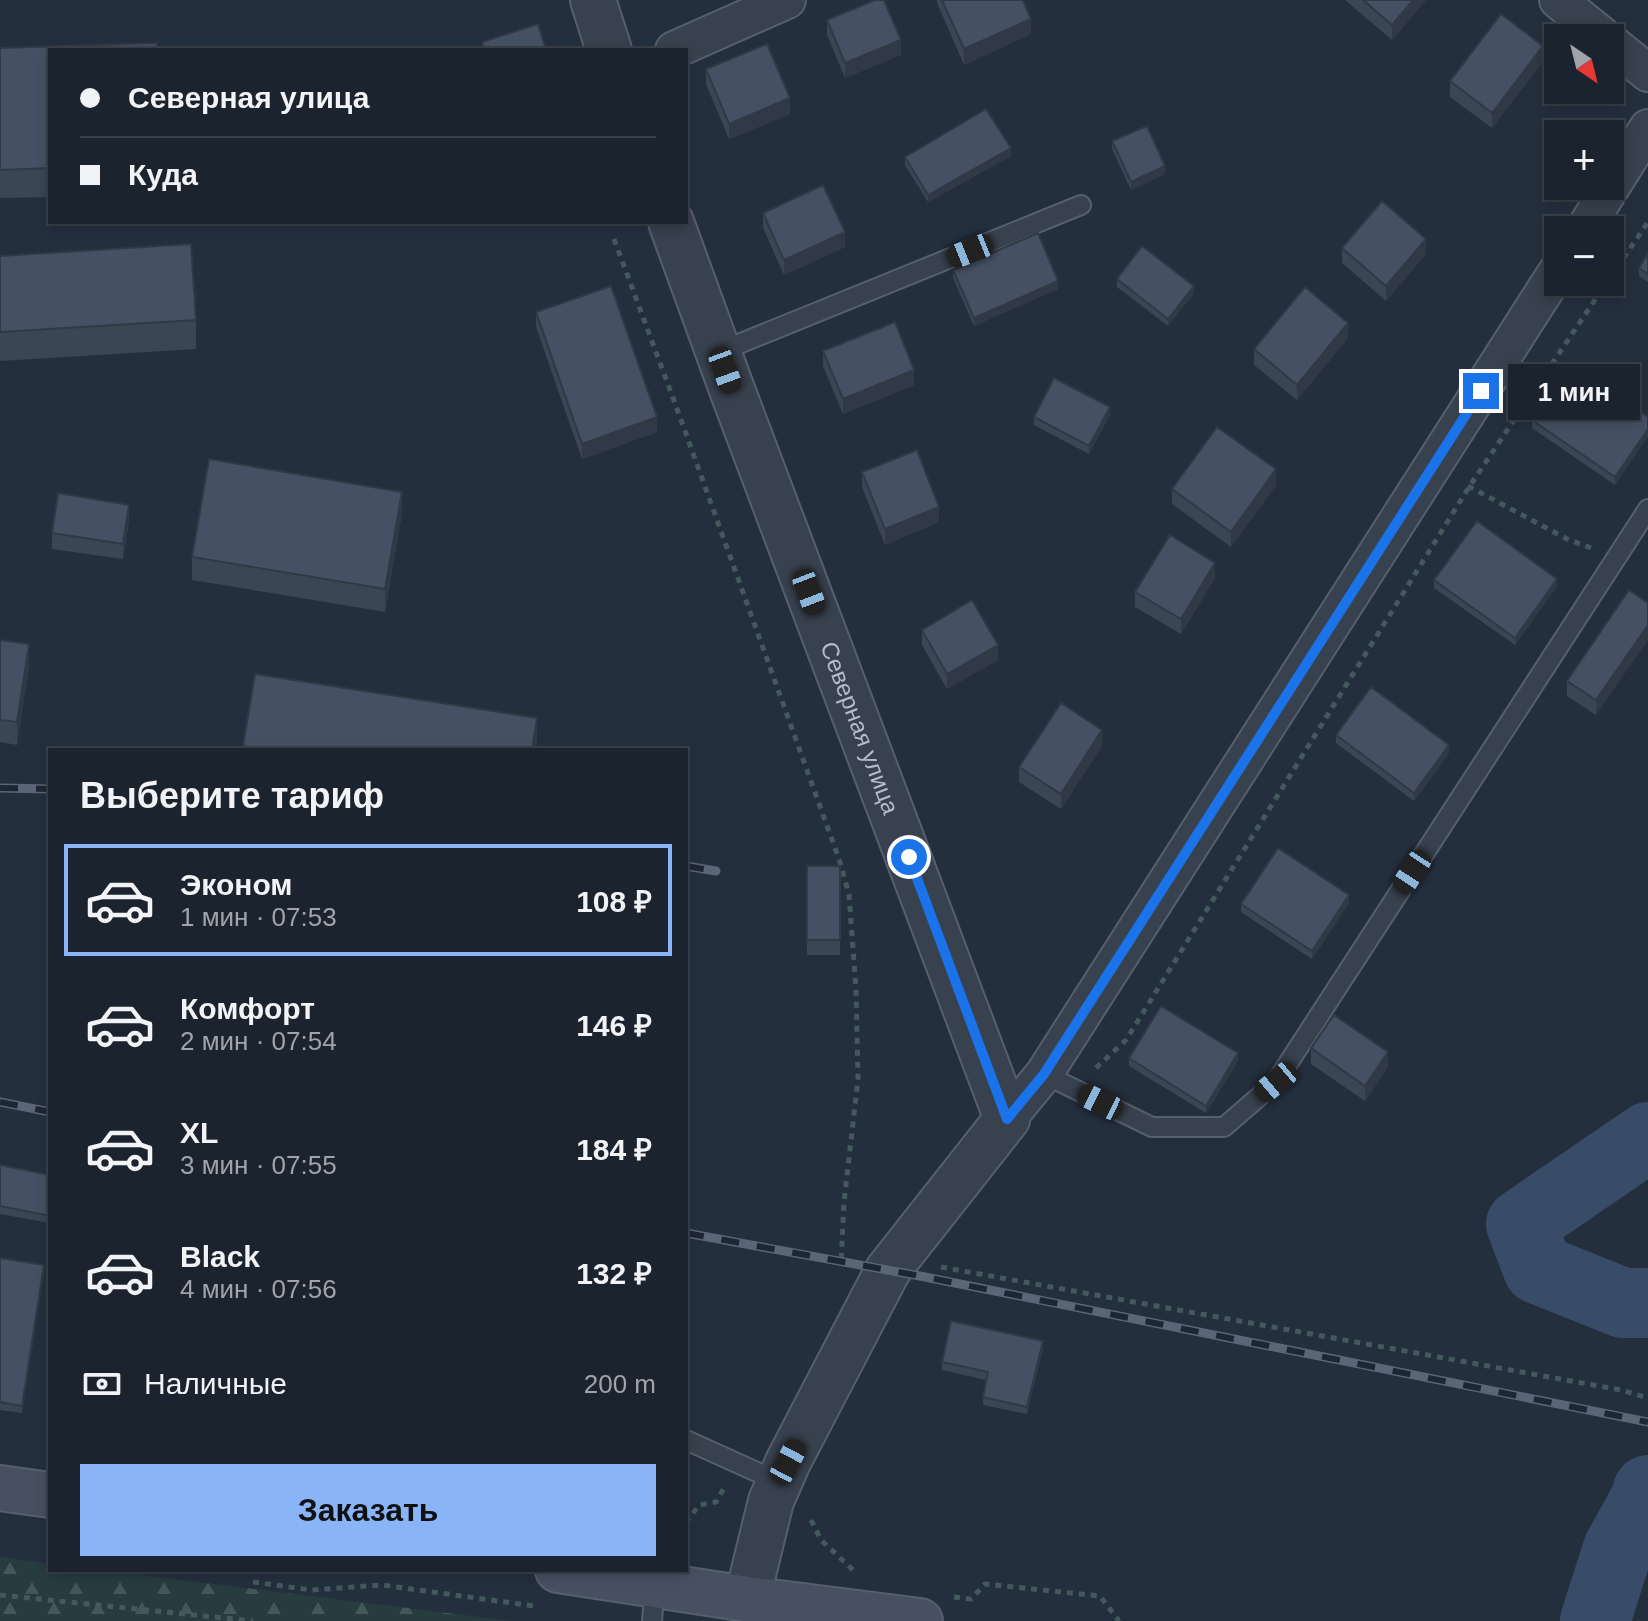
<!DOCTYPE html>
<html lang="ru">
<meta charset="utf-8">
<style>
:root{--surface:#1b232e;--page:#282f3a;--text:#f1f3f6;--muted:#a0a4aa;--line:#39404a;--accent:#8ab4f8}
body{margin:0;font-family:Arial,sans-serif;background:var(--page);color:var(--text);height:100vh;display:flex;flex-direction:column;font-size:30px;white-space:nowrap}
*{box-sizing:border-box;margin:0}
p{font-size:26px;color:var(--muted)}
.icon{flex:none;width:44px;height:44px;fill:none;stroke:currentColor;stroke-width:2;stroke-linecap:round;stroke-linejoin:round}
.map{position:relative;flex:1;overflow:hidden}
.panel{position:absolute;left:48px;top:748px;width:640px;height:824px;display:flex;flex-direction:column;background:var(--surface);border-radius:0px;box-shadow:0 4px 12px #0003,0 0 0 2px var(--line)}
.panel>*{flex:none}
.top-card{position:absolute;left:48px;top:48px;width:640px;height:176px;border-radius:0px;box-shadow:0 4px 12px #0003,0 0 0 2px var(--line);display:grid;align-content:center;height:176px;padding:0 32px;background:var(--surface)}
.needle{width:52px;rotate:145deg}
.tools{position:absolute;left:1544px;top:24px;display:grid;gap:16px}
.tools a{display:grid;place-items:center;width:80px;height:80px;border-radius:0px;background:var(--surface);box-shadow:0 4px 12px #0003,0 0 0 2px var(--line);font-size:40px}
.end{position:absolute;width:36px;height:36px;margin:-18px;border:10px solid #1a73e8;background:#fff;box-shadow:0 0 0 4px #fff}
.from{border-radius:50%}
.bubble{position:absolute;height:56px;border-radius:0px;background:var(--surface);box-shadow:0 4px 12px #0003,0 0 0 2px var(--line);font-size:26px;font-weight:700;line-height:56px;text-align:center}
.car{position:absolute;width:24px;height:48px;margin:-24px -12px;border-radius:10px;box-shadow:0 0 6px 2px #0007;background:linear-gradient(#222 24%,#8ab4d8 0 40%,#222 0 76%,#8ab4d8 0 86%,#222 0)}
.top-card b{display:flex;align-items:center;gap:28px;height:76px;font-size:30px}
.top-card b+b{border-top:2px solid var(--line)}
.top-card i{width:20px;height:20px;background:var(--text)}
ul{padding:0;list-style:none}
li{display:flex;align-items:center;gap:24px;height:112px;margin:0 16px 12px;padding:0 16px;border:4px solid transparent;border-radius:0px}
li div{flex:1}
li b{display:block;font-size:30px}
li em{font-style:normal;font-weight:700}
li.active{border-color:var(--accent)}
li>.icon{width:72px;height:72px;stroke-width:1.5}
h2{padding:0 32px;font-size:36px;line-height:96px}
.pay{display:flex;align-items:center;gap:20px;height:88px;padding:0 32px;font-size:30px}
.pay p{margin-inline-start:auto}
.button{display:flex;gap:16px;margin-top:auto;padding:16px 32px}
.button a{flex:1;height:92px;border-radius:0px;background:var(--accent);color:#111;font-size:32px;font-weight:700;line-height:92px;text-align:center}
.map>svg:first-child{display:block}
.forest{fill:url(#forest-firs)}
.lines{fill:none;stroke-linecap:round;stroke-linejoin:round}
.river{stroke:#394c67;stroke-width:70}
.service-casing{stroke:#565f6c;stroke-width:22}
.minor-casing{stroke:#565f6c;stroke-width:40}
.tertiary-casing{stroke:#565f6c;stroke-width:48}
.secondary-casing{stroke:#565f6c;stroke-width:48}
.path{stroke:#44595c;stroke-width:5;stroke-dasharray:6 6;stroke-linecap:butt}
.service{stroke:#38414e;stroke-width:18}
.minor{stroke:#38414e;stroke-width:36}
.tertiary{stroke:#38414e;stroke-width:44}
.secondary{stroke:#465061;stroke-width:44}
.rail-casing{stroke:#5a6575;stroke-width:9}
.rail{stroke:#1d2633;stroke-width:6;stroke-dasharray:18;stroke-linecap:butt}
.wall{fill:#3b4654}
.shaded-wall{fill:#303945}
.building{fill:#455162;stroke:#303945;stroke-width:2}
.route{stroke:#1a73e8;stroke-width:10}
.labels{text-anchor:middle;stroke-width:7;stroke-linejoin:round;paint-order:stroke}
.street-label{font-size:24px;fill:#b4bcc9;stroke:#1d2633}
</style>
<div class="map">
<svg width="1648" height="1621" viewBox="0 0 1648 1621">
<defs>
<pattern id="forest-firs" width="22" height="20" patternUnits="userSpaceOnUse" patternTransform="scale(2)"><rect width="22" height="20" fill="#263c3f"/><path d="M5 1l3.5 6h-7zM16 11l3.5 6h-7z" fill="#435659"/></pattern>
</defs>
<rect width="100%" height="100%" fill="#242f3e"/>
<path class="forest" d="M 0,1557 L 50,1564 L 50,1570 L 102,1570 L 512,1621 L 0,1621 Z"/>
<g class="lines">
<path class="river" d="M 1648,1137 L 1521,1224 L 1538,1269 L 1623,1303 L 1648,1303
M 1595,1621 L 1618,1549 L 1645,1500 L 1648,1490"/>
<g class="service-casing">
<path id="service" d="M 719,352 L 1081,205
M 1044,1074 L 1152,1127 L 1224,1127 L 1276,1082 L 1648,509
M 686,1440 L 779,1482
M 652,1621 L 655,1585"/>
</g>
<g class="minor-casing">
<path id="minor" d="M 1558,0 L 1605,38
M 1610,42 L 1648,73
M 674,50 L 787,0
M 1584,230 L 1648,128
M 1007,1119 L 1044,1074 L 1558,270"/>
</g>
<g class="tertiary-casing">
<g id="tertiary">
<path d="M 593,0 L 609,50"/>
<path id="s1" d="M 671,222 L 731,387 L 1007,1119 L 888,1270 L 788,1462 L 771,1501 L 747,1599"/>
</g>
</g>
<g class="secondary-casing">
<path id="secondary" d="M 0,1488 L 50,1495
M 558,1570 L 747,1599 L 920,1621"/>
</g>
<path class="path" d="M 614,239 L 676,406 L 840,862 L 849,895 L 856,989 L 858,1079 L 844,1202 L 841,1264
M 1610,278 L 1648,222
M 1468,486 L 1567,539 L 1591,548
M 1096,1068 L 1126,1040 L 1469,487 L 1607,282
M 941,1267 L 1621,1390 L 1648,1398
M 811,1520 L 821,1540 L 853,1570
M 686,1523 L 699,1505 L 716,1502 L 724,1488
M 253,1582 L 311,1590 L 382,1585 L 534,1606
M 0,1595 L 253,1621
M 954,1597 L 971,1599 L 985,1584 L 1100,1596 L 1119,1621"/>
<use href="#service" class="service"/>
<use href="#minor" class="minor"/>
<use href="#tertiary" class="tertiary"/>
<use href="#secondary" class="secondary"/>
<g class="rail-casing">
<path id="rail" d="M 0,788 L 50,789
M 686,866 L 716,871
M 0,1102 L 50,1112
M 686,1233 L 920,1276 L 1648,1422"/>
</g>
<use href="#rail" class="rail"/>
</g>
<path class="wall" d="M 937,0 L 1023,0 L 1031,34 L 964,65 L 937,3 Z
M 1345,0 L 1426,0 L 1392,40 Z
M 827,20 L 901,55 L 845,78 L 827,35 Z
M 0,48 L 50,50 L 50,197 L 0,198 Z
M 1543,61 L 1492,128 L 1450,97 L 1450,81 Z
M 706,69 L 790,114 L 729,139 L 706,84 Z
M 1112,141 L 1165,174 L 1131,190 L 1112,149 Z
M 1011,156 L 928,202 L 905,165 L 905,157 Z
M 763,213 L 845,247 L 784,275 L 763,228 Z
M 1342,248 L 1426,254 L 1386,301 L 1342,263 Z
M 1648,253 L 1648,282 L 1639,276 L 1639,268 Z
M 0,256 L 196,320 L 196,349 L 0,361 Z
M 953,270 L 1058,289 L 974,326 L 953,278 Z
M 1117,279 L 1194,293 L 1168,326 L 1117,287 Z
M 536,312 L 657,432 L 582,459 L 536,327 Z
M 1348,338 L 1297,400 L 1254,365 L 1254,349 Z
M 823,351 L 914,385 L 843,414 L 823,366 Z
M 1110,415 L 1089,454 L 1034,425 L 1034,417 Z
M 1648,417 L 1615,485 L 1532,428 L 1532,420 Z
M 862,472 L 939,522 L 885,545 L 862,487 Z
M 1276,485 L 1231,547 L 1172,504 L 1172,489 Z
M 402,514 L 385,612 L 192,580 L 192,557 Z
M 129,520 L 123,559 L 52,549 L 52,533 Z
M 1215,578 L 1181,634 L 1135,607 L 1135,592 Z
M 1434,580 L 1557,586 L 1515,645 L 1434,588 Z
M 1629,590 L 1596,715 L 1567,696 L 1567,681 Z
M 922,630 L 998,660 L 947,689 L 922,645 Z
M 0,640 L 29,666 L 17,745 L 0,742 Z
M 1336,735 L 1449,753 L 1414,801 L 1336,743 Z
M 243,746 L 537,747 L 537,750 L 243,750 Z
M 1102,746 L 1061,809 L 1019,782 L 1019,767 Z
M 807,866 L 840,866 L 840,955 L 807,955 Z
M 1349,903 L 1312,959 L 1241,912 L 1241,904 Z
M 1311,1048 L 1388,1067 L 1365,1101 L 1311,1064 Z
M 1129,1058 L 1238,1061 L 1206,1113 L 1129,1066 Z
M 0,1165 L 50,1175 L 50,1223 L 0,1214 Z
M 0,1258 L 44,1272 L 22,1413 L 0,1410 Z
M 1043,1349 L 1027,1414 L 983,1405 L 983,1397 L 986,1380 L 942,1370 L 942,1362 Z"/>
<path class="shaded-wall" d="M 1413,0 L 1426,0 L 1392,40 L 1392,25 Z
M 1031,19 L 1031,34 L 964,65 L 964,49 Z
M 901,40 L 901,55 L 845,78 L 845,63 Z
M 1543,46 L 1543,61 L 1492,128 L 1492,113 Z
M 790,98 L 790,114 L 729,139 L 729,124 Z
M 1011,148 L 1011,156 L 928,202 L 928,195 Z
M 1165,166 L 1165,174 L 1131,190 L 1131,182 Z
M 845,232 L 845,247 L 784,275 L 784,260 Z
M 1426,239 L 1426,254 L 1386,301 L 1386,286 Z
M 1058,281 L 1058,289 L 974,326 L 974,318 Z
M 1194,286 L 1194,293 L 1168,326 L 1168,319 Z
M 1348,323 L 1348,338 L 1297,400 L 1297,385 Z
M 914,370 L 914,385 L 843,414 L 843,399 Z
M 1110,407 L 1110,415 L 1089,454 L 1089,446 Z
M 657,417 L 657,432 L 582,459 L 582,444 Z
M 1648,429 L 1648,437 L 1615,485 L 1615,477 Z
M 1276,469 L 1276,485 L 1231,547 L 1231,532 Z
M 402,492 L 402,514 L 385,612 L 385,589 Z
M 129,505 L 129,520 L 123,559 L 123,544 Z
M 939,507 L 939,522 L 885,545 L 885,529 Z
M 1215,563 L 1215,578 L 1181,634 L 1181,619 Z
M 1557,579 L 1557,586 L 1515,645 L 1515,638 Z
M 1648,625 L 1648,640 L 1596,715 L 1596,700 Z
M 29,644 L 29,666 L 17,745 L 17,722 Z
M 998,645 L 998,660 L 947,689 L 947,674 Z
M 537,718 L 537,750 L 532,750 Z
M 1102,730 L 1102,746 L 1061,809 L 1061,794 Z
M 1449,745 L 1449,753 L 1414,801 L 1414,793 Z
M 1349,895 L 1349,903 L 1312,959 L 1312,951 Z
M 1388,1052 L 1388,1067 L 1365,1101 L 1365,1086 Z
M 1238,1053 L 1238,1061 L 1206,1113 L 1206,1106 Z
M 44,1265 L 44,1272 L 22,1413 L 22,1406 Z
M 1043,1341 L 1043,1349 L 1027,1414 L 1027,1407 Z"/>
<path class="building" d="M 875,0 L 884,0 L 901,40 L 845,63 L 827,20 Z
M 942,0 L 1023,0 L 1031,19 L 964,49 Z
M 1363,0 L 1413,0 L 1392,25 Z
M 1501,14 L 1543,46 L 1492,113 L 1450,81 Z
M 538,24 L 546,50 L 484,50 L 482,42 Z
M 157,43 L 157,50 L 50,50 L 50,168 L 0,170 L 0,48 Z
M 767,44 L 790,98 L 729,124 L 706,69 Z
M 986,109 L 1011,148 L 928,195 L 905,157 Z
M 1147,126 L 1165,166 L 1131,182 L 1112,141 Z
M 823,185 L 845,232 L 784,260 L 763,213 Z
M 1382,201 L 1426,239 L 1386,286 L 1342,248 Z
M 1038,233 L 1058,281 L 974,318 L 953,270 Z
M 191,244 L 196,320 L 0,332 L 0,256 Z
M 1142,246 L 1194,286 L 1168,319 L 1117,279 Z
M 1648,253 L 1648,274 L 1639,268 Z
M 611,286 L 657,417 L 582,444 L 536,312 Z
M 1305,287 L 1348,323 L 1297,385 L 1254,349 Z
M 895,322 L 914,370 L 843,399 L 823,351 Z
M 1571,364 L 1648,417 L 1648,429 L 1615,477 L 1532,420 Z
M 1054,378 L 1110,407 L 1089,446 L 1034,417 Z
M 1217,427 L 1276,469 L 1231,532 L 1172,489 Z
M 917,450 L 939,507 L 885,529 L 862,472 Z
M 209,459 L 402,492 L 385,589 L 192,557 Z
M 58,493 L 129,505 L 123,544 L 52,533 Z
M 1477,521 L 1557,579 L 1515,638 L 1434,580 Z
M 1170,535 L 1215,563 L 1181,619 L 1135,592 Z
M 1629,590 L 1648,603 L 1648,625 L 1596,700 L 1567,681 Z
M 972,600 L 998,645 L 947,674 L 922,630 Z
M 0,640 L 29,644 L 17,722 L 0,720 Z
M 255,674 L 537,718 L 532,750 L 267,750 L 243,746 Z
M 1371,687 L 1449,745 L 1414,793 L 1336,735 Z
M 1061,703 L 1102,730 L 1061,794 L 1019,767 Z
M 1278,848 L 1349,895 L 1312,951 L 1241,904 Z
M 807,866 L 840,866 L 840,940 L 807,940 Z
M 1161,1006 L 1238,1053 L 1206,1106 L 1129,1058 Z
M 1334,1015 L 1388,1052 L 1365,1086 L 1311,1048 Z
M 0,1165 L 50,1175 L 50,1216 L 0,1206 Z
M 0,1258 L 44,1265 L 22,1406 L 0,1402 Z
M 951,1321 L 1043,1341 L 1027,1407 L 983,1397 L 988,1372 L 942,1362 Z"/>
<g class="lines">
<path class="route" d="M 909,857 L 1007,1119 L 1044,1074 L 1481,391"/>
</g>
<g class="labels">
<g class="street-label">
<text dy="8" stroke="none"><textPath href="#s1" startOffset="540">Северная улица</textPath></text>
</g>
</g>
</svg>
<div class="tools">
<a><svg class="needle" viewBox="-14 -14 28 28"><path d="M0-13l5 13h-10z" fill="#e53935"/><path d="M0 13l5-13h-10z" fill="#a0a4aa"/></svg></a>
<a>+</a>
<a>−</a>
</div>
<i class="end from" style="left:909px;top:857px"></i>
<i class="end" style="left:1481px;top:391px"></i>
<div class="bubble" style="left:1508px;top:364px;width:132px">1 мин</div>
<i class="car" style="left:970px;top:251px;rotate:248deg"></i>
<i class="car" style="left:725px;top:370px;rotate:160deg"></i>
<i class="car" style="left:809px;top:592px;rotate:159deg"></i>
<i class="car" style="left:1412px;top:872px;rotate:213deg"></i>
<i class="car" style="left:1276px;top:1082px;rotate:230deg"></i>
<i class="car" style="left:1100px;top:1102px;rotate:296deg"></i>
<i class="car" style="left:788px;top:1462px;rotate:28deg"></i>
<div class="top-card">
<b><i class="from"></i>Северная улица</b>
<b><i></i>Куда</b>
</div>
<section class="panel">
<h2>Выберите тариф</h2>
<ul>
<li class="active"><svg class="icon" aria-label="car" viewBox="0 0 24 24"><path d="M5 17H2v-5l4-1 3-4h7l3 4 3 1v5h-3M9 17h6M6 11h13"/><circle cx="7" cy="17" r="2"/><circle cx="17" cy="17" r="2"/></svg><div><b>Эконом</b><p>1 мин · 07:53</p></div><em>108 ₽</em></li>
<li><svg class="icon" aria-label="car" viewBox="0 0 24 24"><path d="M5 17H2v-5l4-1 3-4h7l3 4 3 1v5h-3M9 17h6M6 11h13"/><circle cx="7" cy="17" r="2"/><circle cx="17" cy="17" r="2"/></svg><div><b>Комфорт</b><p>2 мин · 07:54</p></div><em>146 ₽</em></li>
<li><svg class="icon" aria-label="car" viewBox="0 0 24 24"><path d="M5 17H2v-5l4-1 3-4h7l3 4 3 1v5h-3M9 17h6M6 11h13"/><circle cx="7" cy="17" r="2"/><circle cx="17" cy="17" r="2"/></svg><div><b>XL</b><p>3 мин · 07:55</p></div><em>184 ₽</em></li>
<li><svg class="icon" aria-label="car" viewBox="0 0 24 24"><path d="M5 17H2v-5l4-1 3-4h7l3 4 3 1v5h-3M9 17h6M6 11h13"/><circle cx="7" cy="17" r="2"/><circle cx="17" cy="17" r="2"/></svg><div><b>Black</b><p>4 мин · 07:56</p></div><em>132 ₽</em></li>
</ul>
<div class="pay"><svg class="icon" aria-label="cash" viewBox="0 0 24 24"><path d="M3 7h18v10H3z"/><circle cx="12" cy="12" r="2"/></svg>Наличные<p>200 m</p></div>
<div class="button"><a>Заказать</a></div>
</section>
</div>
